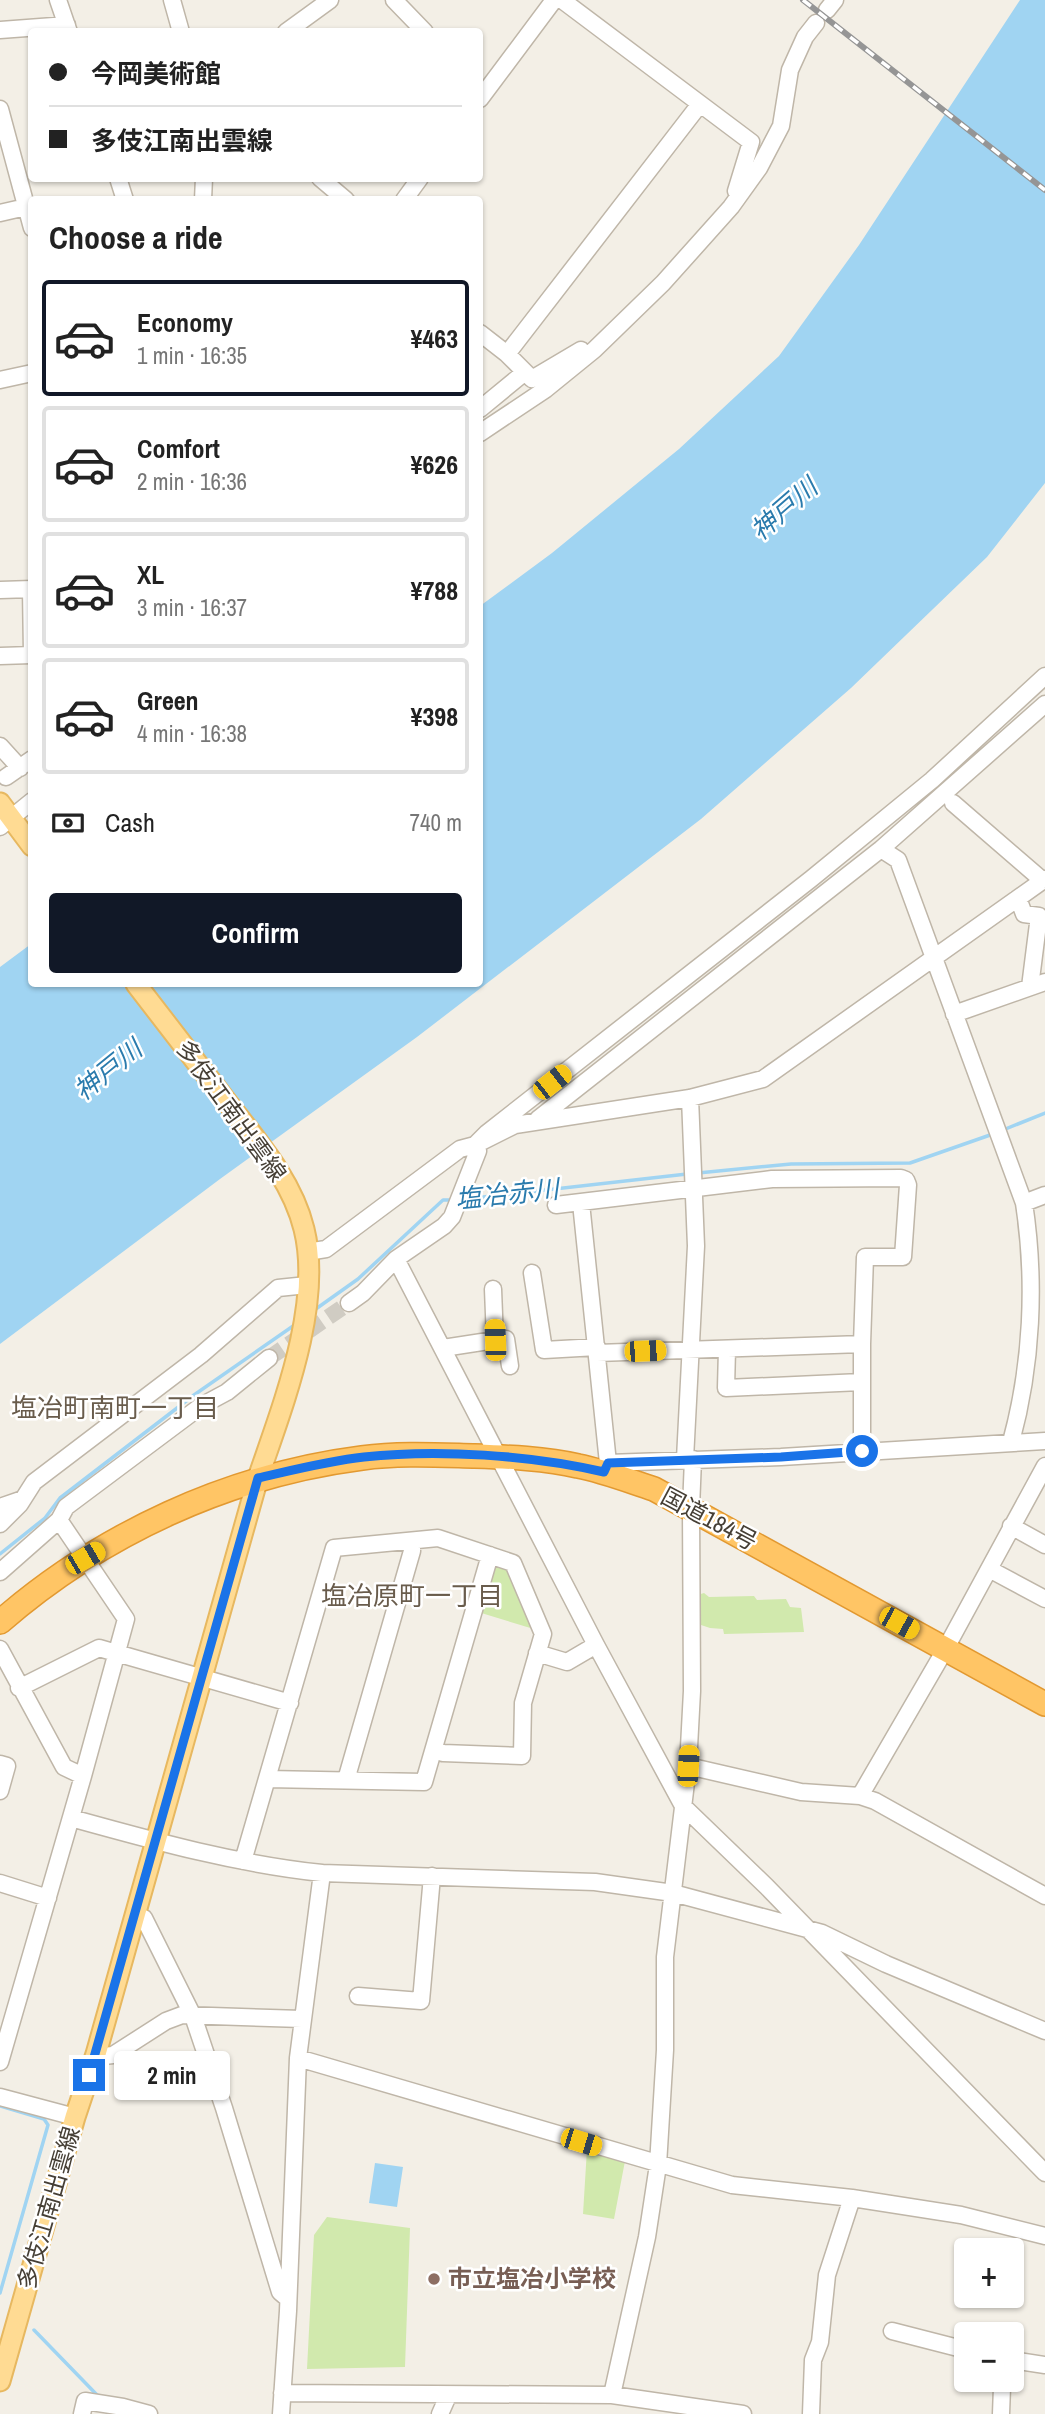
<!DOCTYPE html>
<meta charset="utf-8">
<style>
:root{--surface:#fff;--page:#f2f2f2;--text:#222;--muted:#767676;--line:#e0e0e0;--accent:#111827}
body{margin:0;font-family:"Archivo Narrow","Noto Sans JP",sans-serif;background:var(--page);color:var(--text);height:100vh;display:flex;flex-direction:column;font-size:26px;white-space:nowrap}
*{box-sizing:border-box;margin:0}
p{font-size:23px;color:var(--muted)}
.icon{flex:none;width:38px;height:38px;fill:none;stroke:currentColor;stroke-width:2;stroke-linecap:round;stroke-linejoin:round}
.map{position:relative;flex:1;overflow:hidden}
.details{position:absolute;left:28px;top:196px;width:455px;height:791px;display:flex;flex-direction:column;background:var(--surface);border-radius:7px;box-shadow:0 2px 5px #0004}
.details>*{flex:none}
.guide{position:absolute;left:28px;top:28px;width:455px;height:154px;border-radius:7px;box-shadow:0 2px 5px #0004;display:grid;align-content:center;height:154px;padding:0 21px;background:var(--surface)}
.fabs{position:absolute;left:954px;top:2238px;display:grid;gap:14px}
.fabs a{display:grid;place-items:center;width:70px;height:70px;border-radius:7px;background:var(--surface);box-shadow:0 2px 5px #0004;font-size:35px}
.end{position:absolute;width:32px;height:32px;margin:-16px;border:9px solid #1a73e8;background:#fff;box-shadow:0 0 0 4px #fff}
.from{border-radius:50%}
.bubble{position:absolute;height:49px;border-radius:7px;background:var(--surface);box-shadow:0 2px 5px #0004;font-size:23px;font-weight:700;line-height:49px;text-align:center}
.car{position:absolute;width:21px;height:42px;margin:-21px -10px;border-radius:9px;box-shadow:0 0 5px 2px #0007;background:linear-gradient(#f5c518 24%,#345 0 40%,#f5c518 0 76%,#345 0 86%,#f5c518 0)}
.guide b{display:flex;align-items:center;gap:24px;height:66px;font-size:26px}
.guide b+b{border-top:2px solid var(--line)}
.guide i{width:18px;height:18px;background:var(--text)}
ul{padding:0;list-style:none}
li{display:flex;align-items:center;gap:21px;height:116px;margin:0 14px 10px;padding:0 7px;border:4px solid var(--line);border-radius:7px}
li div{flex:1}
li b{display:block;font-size:26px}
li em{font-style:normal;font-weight:700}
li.active{border-color:var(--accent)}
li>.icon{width:63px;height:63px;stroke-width:1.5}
h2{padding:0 21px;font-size:32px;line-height:84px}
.pay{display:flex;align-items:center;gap:18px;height:77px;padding:0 21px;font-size:26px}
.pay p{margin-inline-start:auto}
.primary-button{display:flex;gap:14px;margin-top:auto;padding:14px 21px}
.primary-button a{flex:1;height:80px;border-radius:7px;background:var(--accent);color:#fff;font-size:28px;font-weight:700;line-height:80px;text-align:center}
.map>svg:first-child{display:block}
.green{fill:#d1e9ad}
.water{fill:#a0d4f2}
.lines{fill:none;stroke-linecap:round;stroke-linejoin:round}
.stream{stroke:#a0d4f2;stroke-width:3.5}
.minor-tunnel{stroke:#d0ccc3;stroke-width:16;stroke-dasharray:16 8;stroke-linecap:butt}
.minor-casing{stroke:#bfb6a8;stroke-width:19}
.major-casing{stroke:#e7b860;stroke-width:23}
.highway-casing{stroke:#e29931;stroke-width:26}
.minor{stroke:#fff;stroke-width:16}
.major{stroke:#ffdb93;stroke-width:19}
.highway{stroke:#ffc565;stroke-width:23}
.rail-casing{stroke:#959595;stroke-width:6}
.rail{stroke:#fff;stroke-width:3.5;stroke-dasharray:10;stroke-linecap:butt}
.route{stroke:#1a73e8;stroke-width:9}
.education-dot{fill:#8d6e63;stroke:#fff;stroke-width:2.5}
.labels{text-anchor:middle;stroke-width:5;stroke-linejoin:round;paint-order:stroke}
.street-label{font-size:24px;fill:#463f35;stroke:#fff}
.education-label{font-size:24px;font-weight:bold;fill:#785e54;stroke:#fff;text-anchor:start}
.water-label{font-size:26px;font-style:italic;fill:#2a7bad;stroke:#fff}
.neighbourhood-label{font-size:26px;fill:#695c4c;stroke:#fff}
</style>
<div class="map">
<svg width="1045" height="2414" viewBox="0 0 1045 2414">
<rect width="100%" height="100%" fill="#f3efe6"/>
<path class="green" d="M 492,1565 L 511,1566 L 537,1630 L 478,1612 Z
M 704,1593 L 709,1597 L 754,1596 L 757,1600 L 786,1599 L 790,1607 L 801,1608 L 804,1632 L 724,1634 L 723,1629 L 710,1628 L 698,1624 L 694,1596 Z
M 587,2149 L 625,2161 L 614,2219 L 583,2214 Z
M 327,2217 L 410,2228 L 405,2367 L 307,2369 L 314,2235 Z"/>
<path class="water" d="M 1020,0 L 1045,0 L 1045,483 L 987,557 L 851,688 L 701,819 L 417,1037 L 220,1179 L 0,1344 L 0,967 L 31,944 L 32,984 L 480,984 L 480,606 L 552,553 L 679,449 L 779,356 L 859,245 Z
M 375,2163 L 403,2167 L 397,2207 L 369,2203 Z"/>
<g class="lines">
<path class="stream" d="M 1003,1130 L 1045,1113
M 698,1173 L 791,1164 L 910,1163 L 993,1134
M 465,1199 L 687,1174
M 313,1311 L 358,1279 L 443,1200 L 454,1200
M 0,1554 L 45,1518 L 60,1498 L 194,1395 L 296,1324
M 0,2106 L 44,2119 L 48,2125 L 0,2293
M 34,2330 L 99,2397"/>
<path class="minor-tunnel" d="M 269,1358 L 349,1303"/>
<g class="minor-casing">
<path id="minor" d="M 58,0 L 69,32
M 172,0 L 181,32
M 394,0 L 425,32
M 562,0 L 751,142 L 736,191
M 827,10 L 835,0
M 0,30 L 67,25
M 286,32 L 330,0
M 480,99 L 554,0
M 0,109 L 32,228
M 118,178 L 125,200
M 320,178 L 346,200
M 203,200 L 204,178
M 404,200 L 420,178
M 0,213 L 26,207
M 480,333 L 507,354 L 532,379 L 581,350
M 507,354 L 700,104
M 0,380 L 32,373
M 480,409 L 525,372
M 480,433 L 546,389 L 594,350 L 663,283 L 731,207 L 759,168 L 781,126 L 790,70 L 805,37 L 816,23
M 0,590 L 32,589
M 0,656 L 32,655 L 31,589
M 0,746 L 20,768
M 6,777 L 32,759
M 953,803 L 1042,880
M 0,827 L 32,801
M 881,849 L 898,860 L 1024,1203 C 1036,1282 1032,1365 1011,1442
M 1018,898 L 1024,914 L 1039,916 L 1030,987
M 954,1014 L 1045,982
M 538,1119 L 881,849 L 1045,704
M 581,1203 L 608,1463
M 1024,1203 L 1045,1195
M 556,1205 L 772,1179 L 901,1178 L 906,1180 L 908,1185 L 903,1257 L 865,1257 L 862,1344
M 307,1252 L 326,1249 L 460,1149 L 475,1145 L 515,1125 L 690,1098 L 763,1079 L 1045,879
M 396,1259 L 596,1645 L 683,1806 L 767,1887 L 1045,2173
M 532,1273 L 544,1350 L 597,1347
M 349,1303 L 363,1293 L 396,1259 L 444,1226 L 452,1217 L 478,1151 L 475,1145 L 487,1133 L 811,879 L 932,780 L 1045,676
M 495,1340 L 506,1339 L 510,1366
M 443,1348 L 495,1340 L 493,1289
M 727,1349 L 726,1388 L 861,1382
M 597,1353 L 862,1344 L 862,1451
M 685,1459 L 696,1246 L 690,1098
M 1045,1466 L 946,1648 L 860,1796 L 875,1801 L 1045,1896
M 604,1472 L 608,1463 L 781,1457 L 1045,1441
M 0,1507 L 23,1499
M 0,1524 L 20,1504 L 34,1482 L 201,1355 L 278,1288 L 307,1285
M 1011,1526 L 1045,1545
M 989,1569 L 1045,1599
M 0,1572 L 59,1520 L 66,1507 L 201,1406 L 227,1392 L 269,1358
M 0,1649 L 64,1767 L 83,1776
M 537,1653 L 567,1662 L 596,1645
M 19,1688 L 99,1648 L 290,1703
M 0,1764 L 7,1766 L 0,1791
M 688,1766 L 801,1792 L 860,1796
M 267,1779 L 424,1782 L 490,1555
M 346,1780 L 412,1551 L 412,1541
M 71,1818 C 154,1841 236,1864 322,1873 L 595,1882 L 673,1893 L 822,1933 L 886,1964 L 1045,2031
M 243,1861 L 334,1548 L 438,1538 L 513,1563 L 543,1634 L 523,1703 L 522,1756 L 443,1753 L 435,1750
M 0,1883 L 48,1898
M 144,1918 L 193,2016 L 224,2108 L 280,2292 L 287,2298
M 358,1996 L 421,2001 L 432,1876
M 96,2054 L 104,2056 L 113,2055 L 166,2021 L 182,2015 L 302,2019
M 298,2058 L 732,2185 L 852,2198 L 961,2215 L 1045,2236
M 0,2062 L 83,1776 L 126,1619 L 59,1520
M 0,2097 L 75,2117
M 892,2331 L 966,2350
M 1012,2360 L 1045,2365
M 282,2393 L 612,2395 L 743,2414
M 612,2395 L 647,2237 L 658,2165 L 665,2050 L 665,1957 L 688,1766 L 692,1691 L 691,1508 L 693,1459
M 82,2414 L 85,2401 L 123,2407 L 149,2414
M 281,2414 L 288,2311 L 298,2058 L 322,1873
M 440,2414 L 448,2396
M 811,2414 L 813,2360 L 820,2342 L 827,2275 L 852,2198
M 1001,2414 L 1002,2387"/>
</g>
<g class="major-casing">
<path id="major" d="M 0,803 L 32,846
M 0,2381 L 75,2117 L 96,2054 L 258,1478 C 282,1407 323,1305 304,1229 C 292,1180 257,1141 227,1102 C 197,1063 166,1023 136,984"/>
</g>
<g class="highway-casing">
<path id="highway" d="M 0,1622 C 101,1534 229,1475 362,1458 C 399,1453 436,1455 473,1456 C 507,1457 545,1458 578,1466 C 604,1471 629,1481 654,1489 L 1045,1704"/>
</g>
<use href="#minor" class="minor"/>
<use href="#major" class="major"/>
<use href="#highway" class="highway"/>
<g class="rail-casing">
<path id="rail" d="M 803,0 L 1045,190"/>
</g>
<use href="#rail" class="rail"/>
</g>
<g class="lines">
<path class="route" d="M 89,2075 L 258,1478 C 293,1470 328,1461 364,1457 C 438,1449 531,1455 604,1472 L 608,1463 L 781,1457 L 862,1451"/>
</g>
<circle class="education-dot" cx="434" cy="2279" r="7"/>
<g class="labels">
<g class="street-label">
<text transform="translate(231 1111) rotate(54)" y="8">多伎江南出雲線</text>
<text transform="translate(709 1519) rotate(28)" y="8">国道184号</text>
<text transform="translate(49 2208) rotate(-74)" y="8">多伎江南出雲線</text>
</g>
<g class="education-label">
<text x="448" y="2287">市立塩冶小学校</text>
</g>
<g class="water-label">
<text transform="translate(784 509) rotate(-41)" y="9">神戸川</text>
<text transform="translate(108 1070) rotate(-39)" y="9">神戸川</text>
<text transform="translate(507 1194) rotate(-6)" y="9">塩冶赤川</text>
</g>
<g class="neighbourhood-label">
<text x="115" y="1417">塩冶町南町一丁目</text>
<text x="412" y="1605">塩冶原町一丁目</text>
</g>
</g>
</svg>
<div class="fabs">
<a>+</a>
<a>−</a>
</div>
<i class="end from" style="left:862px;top:1451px"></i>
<i class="end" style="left:89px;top:2075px"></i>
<div class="bubble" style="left:114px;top:2051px;width:116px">2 min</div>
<i class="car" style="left:552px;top:1082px;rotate:52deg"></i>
<i class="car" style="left:495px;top:1340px;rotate:358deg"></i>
<i class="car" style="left:645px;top:1351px;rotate:88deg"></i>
<i class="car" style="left:85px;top:1558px;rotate:60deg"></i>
<i class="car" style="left:899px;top:1623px;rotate:119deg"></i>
<i class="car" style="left:688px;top:1766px;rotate:3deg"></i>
<i class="car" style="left:581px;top:2142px;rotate:107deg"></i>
<div class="guide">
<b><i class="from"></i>今岡美術館</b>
<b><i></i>多伎江南出雲線</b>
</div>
<section class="details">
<h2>Choose a ride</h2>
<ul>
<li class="active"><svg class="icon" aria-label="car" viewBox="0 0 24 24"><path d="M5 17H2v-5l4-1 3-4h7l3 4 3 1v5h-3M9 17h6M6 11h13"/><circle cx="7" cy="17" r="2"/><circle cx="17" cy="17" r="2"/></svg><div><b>Economy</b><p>1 min · 16:35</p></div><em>¥463</em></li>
<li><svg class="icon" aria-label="car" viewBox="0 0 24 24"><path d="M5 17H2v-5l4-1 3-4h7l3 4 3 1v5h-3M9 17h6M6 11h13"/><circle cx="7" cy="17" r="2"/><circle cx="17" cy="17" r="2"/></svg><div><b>Comfort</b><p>2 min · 16:36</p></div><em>¥626</em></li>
<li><svg class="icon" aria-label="car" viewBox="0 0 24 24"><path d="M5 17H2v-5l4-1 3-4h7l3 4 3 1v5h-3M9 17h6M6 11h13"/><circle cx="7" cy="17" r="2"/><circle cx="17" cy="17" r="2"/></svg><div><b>XL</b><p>3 min · 16:37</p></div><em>¥788</em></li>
<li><svg class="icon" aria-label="car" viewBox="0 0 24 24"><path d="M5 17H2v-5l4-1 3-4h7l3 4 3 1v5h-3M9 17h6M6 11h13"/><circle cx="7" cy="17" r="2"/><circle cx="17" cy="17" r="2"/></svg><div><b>Green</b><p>4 min · 16:38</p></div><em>¥398</em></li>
</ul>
<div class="pay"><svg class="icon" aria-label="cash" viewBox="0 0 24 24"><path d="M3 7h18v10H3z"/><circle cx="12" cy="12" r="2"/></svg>Cash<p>740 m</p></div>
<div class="primary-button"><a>Confirm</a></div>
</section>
</div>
